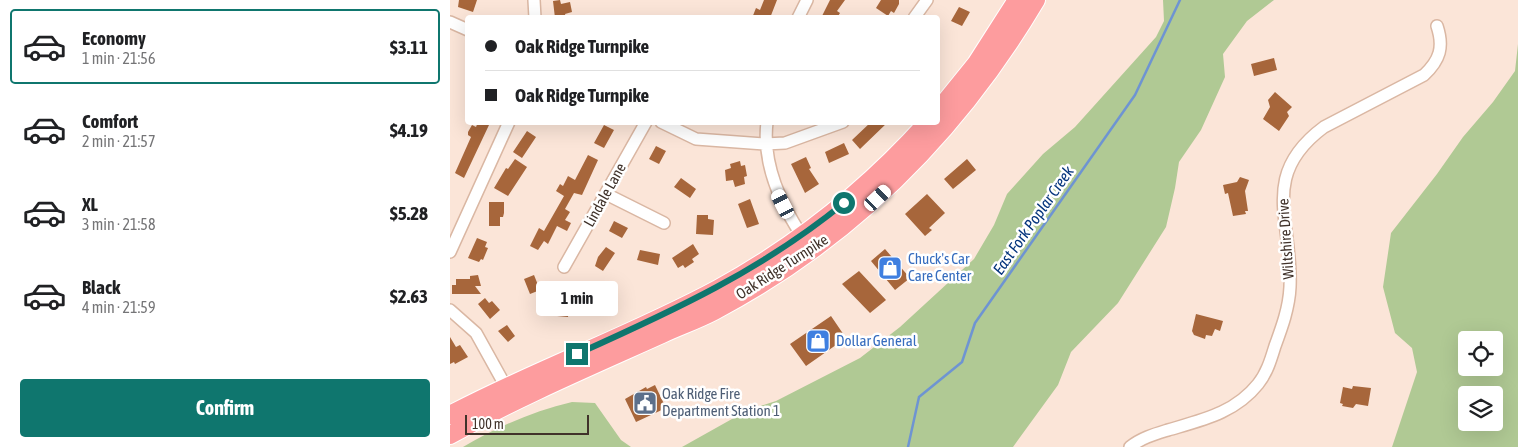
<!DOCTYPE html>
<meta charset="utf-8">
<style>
:root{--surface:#fff;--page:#f6f6f6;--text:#202124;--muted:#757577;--line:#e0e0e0;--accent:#0f766e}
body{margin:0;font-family:"Asap Condensed",sans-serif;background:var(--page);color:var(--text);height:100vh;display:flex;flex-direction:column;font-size:19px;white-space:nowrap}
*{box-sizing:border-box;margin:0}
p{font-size:16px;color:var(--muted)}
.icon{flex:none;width:28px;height:28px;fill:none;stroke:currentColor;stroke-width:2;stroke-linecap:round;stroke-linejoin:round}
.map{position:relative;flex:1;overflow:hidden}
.details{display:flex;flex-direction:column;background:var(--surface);width:450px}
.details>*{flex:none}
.top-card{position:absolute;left:15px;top:15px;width:475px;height:110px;border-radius:5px;box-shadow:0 5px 20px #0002;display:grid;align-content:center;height:110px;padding:0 20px;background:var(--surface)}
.tools{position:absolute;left:1008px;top:331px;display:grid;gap:10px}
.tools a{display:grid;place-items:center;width:45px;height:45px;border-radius:5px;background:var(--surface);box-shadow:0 5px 20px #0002;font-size:25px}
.scale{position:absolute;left:15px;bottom:12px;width:124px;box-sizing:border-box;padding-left:5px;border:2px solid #40322a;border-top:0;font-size:14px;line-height:18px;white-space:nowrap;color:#40322a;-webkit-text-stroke:4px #fff;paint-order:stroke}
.end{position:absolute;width:22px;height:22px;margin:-11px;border:6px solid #0f766e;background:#fff;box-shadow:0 0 0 2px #fff}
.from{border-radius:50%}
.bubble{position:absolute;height:35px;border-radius:5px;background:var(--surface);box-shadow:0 5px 20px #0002;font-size:16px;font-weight:700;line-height:35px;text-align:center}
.car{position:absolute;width:15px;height:30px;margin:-15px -8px;border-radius:6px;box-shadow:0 0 4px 1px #0007;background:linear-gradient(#fff 24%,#345 0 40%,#fff 0 76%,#345 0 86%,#fff 0)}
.top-card b{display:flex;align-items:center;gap:18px;height:48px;font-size:19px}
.top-card b+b{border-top:1px solid var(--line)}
.top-card i{width:12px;height:12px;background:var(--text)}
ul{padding:9px 0 0;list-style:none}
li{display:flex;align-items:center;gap:15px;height:75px;margin:0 10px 8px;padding:0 10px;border:2px solid transparent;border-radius:5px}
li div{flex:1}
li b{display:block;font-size:19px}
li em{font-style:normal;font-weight:700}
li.current{border-color:var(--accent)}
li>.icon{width:45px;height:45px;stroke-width:1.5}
.button{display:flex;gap:10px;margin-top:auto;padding:10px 20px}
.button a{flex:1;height:58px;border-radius:5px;background:var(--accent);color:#fff;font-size:20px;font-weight:700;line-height:58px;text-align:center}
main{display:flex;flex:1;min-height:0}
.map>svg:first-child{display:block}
.green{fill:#b0c994;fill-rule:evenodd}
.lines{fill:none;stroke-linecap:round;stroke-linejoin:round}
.stream{stroke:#6e94d2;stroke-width:2.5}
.building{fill:#a7663b}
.minor-casing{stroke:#dab7a3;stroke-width:14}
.highway-casing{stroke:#fff;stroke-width:20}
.minor{stroke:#fff;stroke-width:11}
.highway{stroke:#fd9c9e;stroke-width:18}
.route{stroke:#0f766e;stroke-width:6}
.labels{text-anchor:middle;stroke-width:5;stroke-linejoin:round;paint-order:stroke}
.street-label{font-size:15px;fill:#40322a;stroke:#fff}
.shop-label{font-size:15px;fill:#366cbe;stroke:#fff;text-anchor:start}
.service-label{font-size:15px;fill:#4e5e75;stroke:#fff;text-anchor:start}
.water-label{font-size:16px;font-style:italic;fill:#04347c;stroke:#fff}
</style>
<main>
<section class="details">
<ul>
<li class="current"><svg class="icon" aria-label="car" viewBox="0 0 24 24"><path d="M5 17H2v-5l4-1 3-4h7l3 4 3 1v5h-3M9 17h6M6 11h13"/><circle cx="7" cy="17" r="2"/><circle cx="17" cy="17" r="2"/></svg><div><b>Economy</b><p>1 min · 21:56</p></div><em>$3.11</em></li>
<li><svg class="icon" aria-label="car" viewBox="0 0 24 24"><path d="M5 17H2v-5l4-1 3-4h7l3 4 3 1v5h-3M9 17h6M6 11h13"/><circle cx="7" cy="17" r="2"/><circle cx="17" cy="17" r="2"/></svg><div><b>Comfort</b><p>2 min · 21:57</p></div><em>$4.19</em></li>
<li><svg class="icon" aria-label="car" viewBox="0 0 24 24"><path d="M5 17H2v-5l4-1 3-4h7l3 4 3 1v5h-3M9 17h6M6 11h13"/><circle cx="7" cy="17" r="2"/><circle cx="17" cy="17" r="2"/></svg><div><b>XL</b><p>3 min · 21:58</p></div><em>$5.28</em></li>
<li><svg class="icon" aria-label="car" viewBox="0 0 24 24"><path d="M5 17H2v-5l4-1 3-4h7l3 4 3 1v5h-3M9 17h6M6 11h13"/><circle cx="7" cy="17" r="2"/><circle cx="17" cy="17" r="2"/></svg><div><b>Black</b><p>4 min · 21:59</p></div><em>$2.63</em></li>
</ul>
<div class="button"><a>Confirm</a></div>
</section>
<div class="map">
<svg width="1068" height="447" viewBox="0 0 1068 447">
<rect width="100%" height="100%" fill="#fbe5d8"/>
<path class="green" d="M 713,0 L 824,0 L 797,21 L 773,54 L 775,77 L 751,130 L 729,162 L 725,188 L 716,227 L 668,303 L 621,352 L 608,385 L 563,447 L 232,447 L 298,410 L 326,401 L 410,358 L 450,327 L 524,259 L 544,225 L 557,194 L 593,154 L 625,127 L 706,37 L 714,21 Z
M 1068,44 L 1068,447 L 942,447 L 967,372 L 962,348 L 945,333 L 933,287 L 941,233 L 987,174 L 1013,137 L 1043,102 L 1065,71 ZM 1016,340 L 1044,340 L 1044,368 L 1016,368 ZM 1016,395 L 1044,395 L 1044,422 L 1016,422 Z
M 122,402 L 145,403 L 171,440 L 181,447 L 13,447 C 46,427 84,411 122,402 Z"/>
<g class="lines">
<path class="stream" d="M 458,447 L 469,397 L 512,362 L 525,323 L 685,95 L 730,0"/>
</g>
<path class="building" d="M 9,0 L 27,0 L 23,12 L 8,7 Z
M 110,0 L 111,4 L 120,2 L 122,12 L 115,14 L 116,18 L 105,18 L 103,1 Z
M 314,0 L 327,0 L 320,18 L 302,18 L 306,8 L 310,10 Z
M 380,0 L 395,0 L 387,11 L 390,13 L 387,18 L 371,18 Z
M 431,0 L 449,0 L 449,4 L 444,13 L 441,11 L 438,16 L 426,8 Z
M 509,7 L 520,12 L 512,26 L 501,21 Z
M 824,58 L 827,70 L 804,76 L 801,64 Z
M 825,92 L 842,107 L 837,112 L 839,116 L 829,131 L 813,119 L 820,107 L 818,100 Z
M 28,122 L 39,125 L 14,178 L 5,173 L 21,137 L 18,135 L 18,132 L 22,125 L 26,127 Z
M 421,122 L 438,122 L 410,149 L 402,140 Z
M 154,125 L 164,130 L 154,148 L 144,143 Z
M 77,131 L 86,137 L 72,158 L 63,152 Z
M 394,143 L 399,154 L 379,163 L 375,152 Z
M 206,146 L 216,151 L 209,164 L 199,159 Z
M 138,155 L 148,160 L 132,195 L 124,193 L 115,209 L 120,212 L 115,220 L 121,223 L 117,231 L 107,226 L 98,244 L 94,241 L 88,250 L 80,246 L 89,228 L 94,231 L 114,196 L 106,191 L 110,184 L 113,186 L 118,176 L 125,180 Z
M 356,157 L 361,168 L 359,169 L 369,184 L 355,193 L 341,164 Z
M 65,159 L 77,167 L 58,196 L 44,188 L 56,168 L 58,169 Z
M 517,159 L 526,170 L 503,189 L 494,179 Z
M 290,161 L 291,166 L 295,165 L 297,176 L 294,177 L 295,184 L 285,187 L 283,180 L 276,181 L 275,170 L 281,168 L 280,164 Z
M 790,177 L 799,180 L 795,191 L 798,211 L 795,211 L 796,214 L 783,216 L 778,193 L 775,194 L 773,185 L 787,182 Z
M 231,178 L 246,189 L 240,198 L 224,187 Z
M 477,194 L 495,213 L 479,228 L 482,230 L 475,236 L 455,214 Z
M 300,199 L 309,224 L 297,228 L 288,204 Z
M 39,202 L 54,202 L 54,213 L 53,217 L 50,217 L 50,226 L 39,226 Z
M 247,215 L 258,215 L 258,219 L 264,220 L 263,235 L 246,234 Z
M 164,221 L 178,228 L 172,238 L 159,231 Z
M 27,238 L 37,242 L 35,247 L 38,248 L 33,260 L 31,259 L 29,262 L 18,258 Z
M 243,244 L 249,254 L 242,259 L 244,262 L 235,268 L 233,265 L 228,268 L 222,258 Z
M 156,247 L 165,253 L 153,271 L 145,266 L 148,257 Z
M 435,249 L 460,278 L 445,290 L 421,261 Z
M 190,250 L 210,254 L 208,265 L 187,260 Z
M 409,271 L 436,300 L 420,313 L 392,284 Z
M 28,275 L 31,286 L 25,286 L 31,294 L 2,294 L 2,285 L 6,285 L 6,279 L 20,279 L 20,276 Z
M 84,275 L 90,290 L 80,294 L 74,279 Z
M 148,294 L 154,303 L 137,316 L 131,307 Z
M 35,298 L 39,303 L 42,301 L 50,310 L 40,319 L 28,304 Z
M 100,300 L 120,301 L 118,317 L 107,316 L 107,312 L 99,312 Z
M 746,314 L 773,321 L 770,331 L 765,329 L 762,336 L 756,335 L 755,339 L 744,335 L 742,331 Z
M 381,316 L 396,338 L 356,366 L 340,344 Z
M 57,325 L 65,336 L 58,342 L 48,331 Z
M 0,337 L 6,347 L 10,345 L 18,357 L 5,364 L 4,362 L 0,364 Z
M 205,385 L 216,408 L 186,422 L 175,399 L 196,387 L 197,389 Z
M 903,386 L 921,388 L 918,406 L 906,404 L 903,408 L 892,406 L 893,404 L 890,403 L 893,387 L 902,389 Z"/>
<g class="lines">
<g class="minor-casing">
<path id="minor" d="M 84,0 L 85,18
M 348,18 L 357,0
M 464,18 L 477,0
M 0,22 L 18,30
M 211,122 L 246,139 L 315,144 L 335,143 L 393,122
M 317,122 C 312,164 330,203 352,236
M 156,194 L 214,223
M 0,252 L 59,122
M 114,267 L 196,122
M 0,310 L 26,333 L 56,387
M 680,447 C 691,438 705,434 718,430 C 752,420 785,413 808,384 C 817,373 821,359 825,346 C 832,327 839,308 840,287 C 843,221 808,176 874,127 L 974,75 C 990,60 994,47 987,26"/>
</g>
<g class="highway-casing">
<path id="highway" d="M 488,111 L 526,64 L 567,0
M 0,415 C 87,369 181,336 268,289 C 346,246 418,189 478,122
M 0,435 C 68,397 141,366 212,334 C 229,326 247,320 264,311 C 402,238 507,133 586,0"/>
</g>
<use href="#minor" class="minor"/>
<use href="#highway" class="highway"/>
</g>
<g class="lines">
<path class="route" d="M 127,354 C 223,311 312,270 394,203"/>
</g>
<defs>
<g id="shop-square" transform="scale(1.25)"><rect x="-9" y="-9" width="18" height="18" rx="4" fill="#3f7fe0" stroke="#fff"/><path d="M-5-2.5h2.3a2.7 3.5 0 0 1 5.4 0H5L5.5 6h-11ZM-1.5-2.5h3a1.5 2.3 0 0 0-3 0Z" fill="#fff"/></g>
<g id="civic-square" transform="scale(1.25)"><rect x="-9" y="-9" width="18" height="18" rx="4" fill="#5c6f8a" stroke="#fff"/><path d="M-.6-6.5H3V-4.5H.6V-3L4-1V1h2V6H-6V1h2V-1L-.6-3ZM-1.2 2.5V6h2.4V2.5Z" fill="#fff"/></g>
</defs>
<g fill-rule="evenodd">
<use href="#shop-square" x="440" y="268"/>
<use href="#shop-square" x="368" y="341"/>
<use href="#civic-square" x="195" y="403"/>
</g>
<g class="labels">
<g class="street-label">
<text transform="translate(155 195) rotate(-61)" y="5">Lindale Lane</text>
<text transform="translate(836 239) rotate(-94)" y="5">Wiltshire Drive</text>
<text transform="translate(332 267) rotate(-33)" y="5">Oak Ridge Turnpike</text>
</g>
<g class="shop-label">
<text x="458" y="264">Chuck's Car<tspan x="458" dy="17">Care Center</tspan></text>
<text x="386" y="346">Dollar General</text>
</g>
<g class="service-label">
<text x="212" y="399">Oak Ridge Fire<tspan x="212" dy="17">Department Station 1</tspan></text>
</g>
<g class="water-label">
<text transform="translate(583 220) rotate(-55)" y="6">East Fork Poplar Creek</text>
</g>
</g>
</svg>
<div class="tools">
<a><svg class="icon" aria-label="locate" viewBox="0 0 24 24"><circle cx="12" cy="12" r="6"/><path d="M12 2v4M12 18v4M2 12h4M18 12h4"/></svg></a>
<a><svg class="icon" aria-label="layers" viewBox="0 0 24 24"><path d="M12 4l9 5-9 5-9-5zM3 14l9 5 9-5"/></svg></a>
</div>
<div class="scale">100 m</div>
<i class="end from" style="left:394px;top:203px"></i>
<i class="end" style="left:127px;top:354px"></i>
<div class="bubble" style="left:86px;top:281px;width:82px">1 min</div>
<i class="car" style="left:428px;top:198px;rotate:47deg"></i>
<i class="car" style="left:333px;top:204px;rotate:333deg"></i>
<div class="top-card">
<b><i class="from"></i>Oak Ridge Turnpike</b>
<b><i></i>Oak Ridge Turnpike</b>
</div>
</div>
</main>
